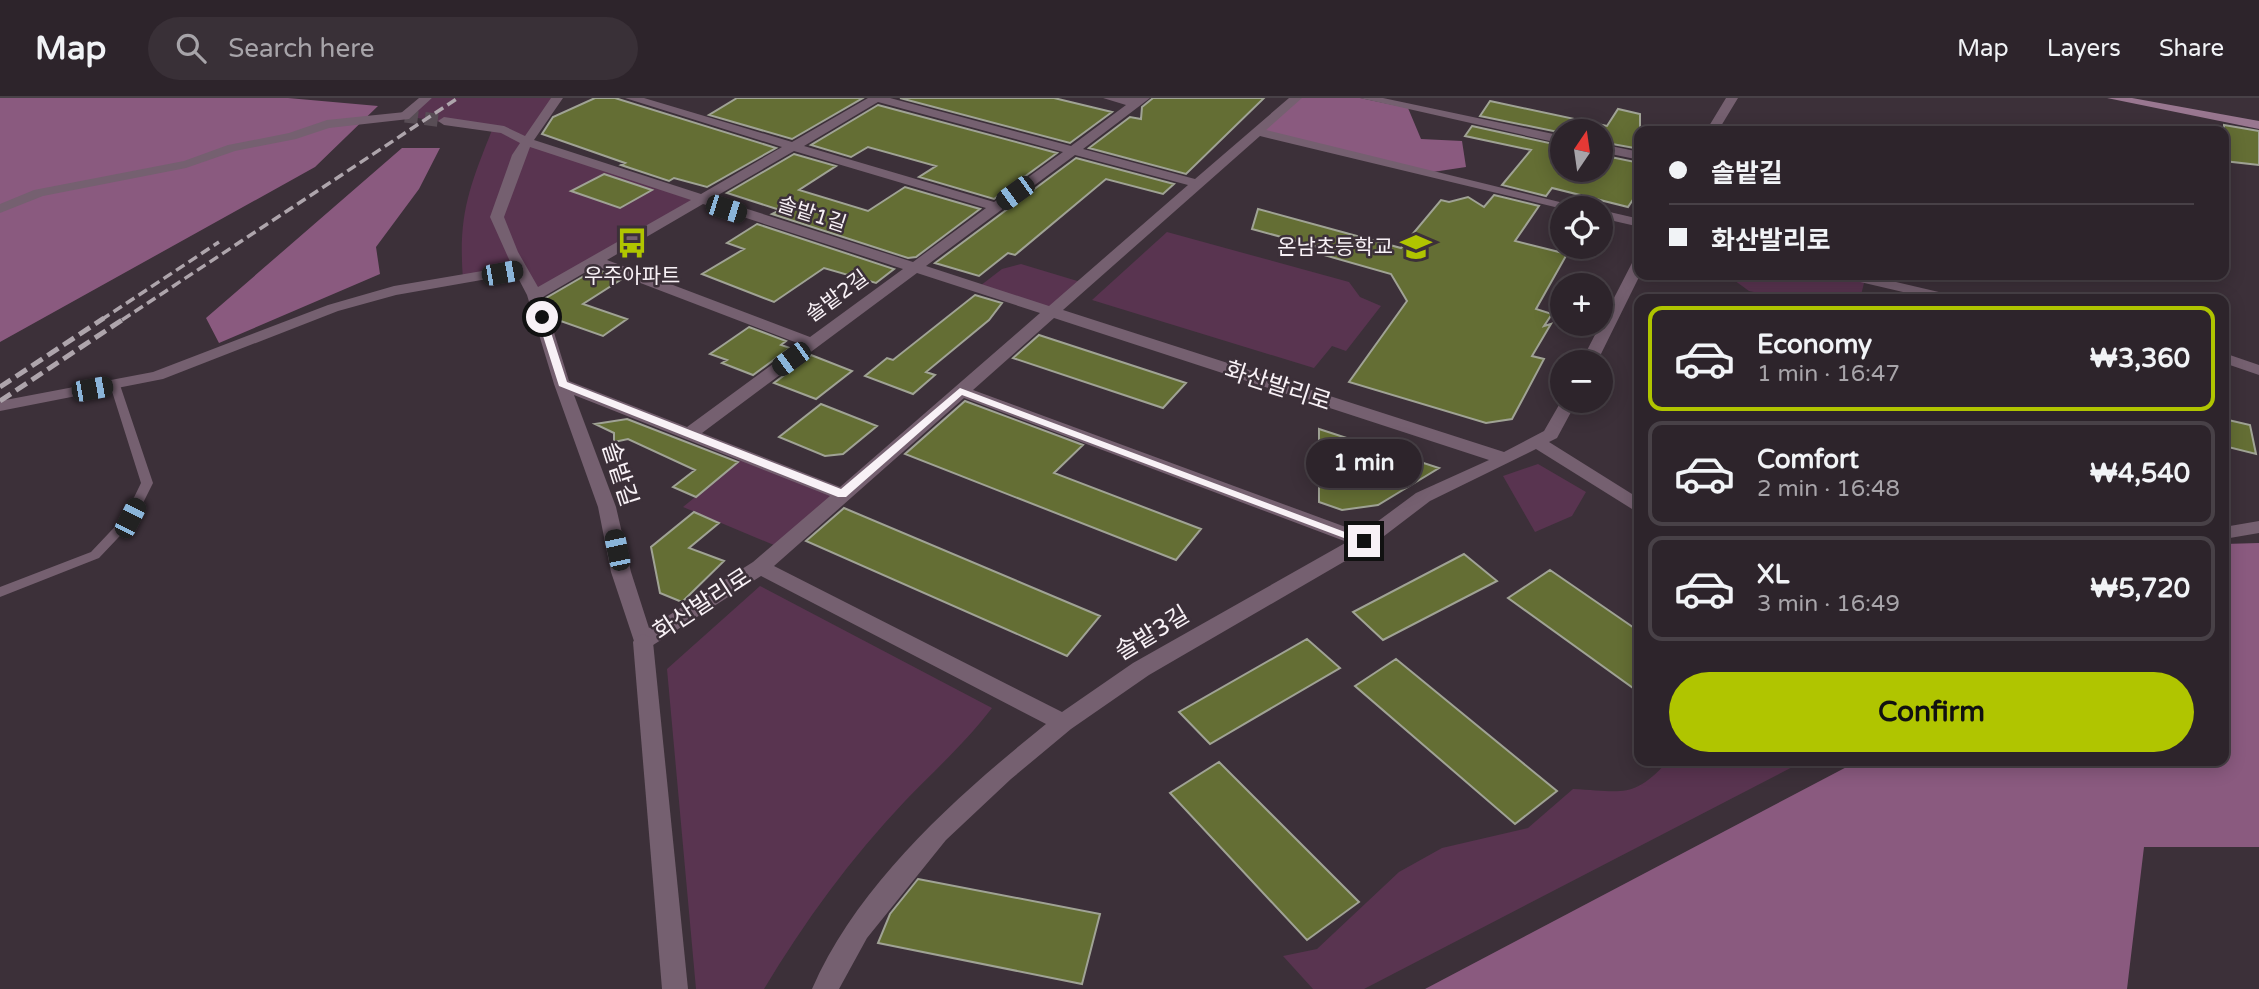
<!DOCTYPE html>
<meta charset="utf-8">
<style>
:root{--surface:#2d242b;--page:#393037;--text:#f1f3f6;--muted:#a7a4a9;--line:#484147;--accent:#b0c500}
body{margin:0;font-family:"Varela Round","Noto Sans KR",sans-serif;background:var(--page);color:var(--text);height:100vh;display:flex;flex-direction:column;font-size:26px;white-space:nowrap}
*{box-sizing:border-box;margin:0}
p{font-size:23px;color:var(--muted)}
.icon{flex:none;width:38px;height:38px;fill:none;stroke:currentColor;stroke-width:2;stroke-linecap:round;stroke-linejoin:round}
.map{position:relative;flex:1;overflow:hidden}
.panel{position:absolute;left:1634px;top:196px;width:595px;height:472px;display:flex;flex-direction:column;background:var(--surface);border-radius:14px;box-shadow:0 4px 18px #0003,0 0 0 2px var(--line)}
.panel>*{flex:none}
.hud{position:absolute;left:1634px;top:28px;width:595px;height:154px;border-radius:14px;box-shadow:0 4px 18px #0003,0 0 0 2px var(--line);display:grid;align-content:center;height:154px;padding:0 35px;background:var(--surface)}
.needle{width:46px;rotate:13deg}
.controls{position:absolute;left:1550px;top:21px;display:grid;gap:14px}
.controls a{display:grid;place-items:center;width:63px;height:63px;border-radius:50%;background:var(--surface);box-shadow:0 4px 18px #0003,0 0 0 2px var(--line);font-size:35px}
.end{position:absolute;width:32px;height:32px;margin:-16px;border:9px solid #f8f1f6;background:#111;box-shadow:0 0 0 4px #111}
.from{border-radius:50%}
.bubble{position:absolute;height:49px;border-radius:24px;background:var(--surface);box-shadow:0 4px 18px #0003,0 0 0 2px var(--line);font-size:23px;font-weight:700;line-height:49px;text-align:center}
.car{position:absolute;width:21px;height:42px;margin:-21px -10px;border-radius:9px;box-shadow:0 0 5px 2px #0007;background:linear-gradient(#222 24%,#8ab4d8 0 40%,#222 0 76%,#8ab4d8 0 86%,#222 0)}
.hud b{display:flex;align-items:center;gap:24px;height:66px;font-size:26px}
.hud b+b{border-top:2px solid var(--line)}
.hud i{width:18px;height:18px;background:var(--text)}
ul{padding:12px 0 0;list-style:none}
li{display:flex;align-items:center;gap:21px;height:105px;margin:0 14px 10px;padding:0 21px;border:4px solid var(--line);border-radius:14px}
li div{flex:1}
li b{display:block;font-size:26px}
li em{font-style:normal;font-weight:700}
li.on{border-color:var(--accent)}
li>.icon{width:63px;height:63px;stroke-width:1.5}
.action{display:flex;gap:14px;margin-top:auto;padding:14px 35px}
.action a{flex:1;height:80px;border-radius:42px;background:var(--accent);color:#111;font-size:28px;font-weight:700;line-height:80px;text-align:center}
header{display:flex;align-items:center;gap:42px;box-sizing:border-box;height:98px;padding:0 35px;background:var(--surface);border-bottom:2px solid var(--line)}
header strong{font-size:33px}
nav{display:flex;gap:38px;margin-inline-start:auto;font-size:24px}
.search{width:490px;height:63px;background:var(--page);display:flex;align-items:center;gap:18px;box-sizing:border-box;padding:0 24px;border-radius:38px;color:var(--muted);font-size:26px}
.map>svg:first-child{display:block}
.green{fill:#593450}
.forest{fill:#8a5a7f}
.building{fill:#646e34;stroke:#a0a395;stroke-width:2}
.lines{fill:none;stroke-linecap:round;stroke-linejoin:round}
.minor-tunnel{stroke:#584d55;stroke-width:13;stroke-dasharray:13 7;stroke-linecap:butt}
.service{fill:#756070;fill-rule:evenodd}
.pedestrian{fill:#756070;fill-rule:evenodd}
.minor{fill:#756070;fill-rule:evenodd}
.tertiary{fill:#756070;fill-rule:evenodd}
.secondary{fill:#997790;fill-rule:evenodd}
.rail-far1{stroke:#aea5ac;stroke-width:3.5;stroke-dasharray:10 5;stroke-linecap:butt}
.rail{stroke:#aea5ac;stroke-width:5;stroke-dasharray:13 6;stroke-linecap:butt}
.route{fill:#f8f1f6}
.labels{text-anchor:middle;stroke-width:5;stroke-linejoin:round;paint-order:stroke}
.far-street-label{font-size:21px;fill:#f8f1f6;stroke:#3c3039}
.far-poi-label{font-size:21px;fill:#f8f1f6;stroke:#3c3039;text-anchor:end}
.street-label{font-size:24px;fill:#f8f1f6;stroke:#3c3039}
</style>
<header>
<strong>Map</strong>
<div class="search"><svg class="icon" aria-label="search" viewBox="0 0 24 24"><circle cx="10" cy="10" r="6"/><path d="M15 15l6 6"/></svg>Search here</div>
<nav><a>Map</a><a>Layers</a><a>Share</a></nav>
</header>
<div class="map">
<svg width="2259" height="891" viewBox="0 0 2259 891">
<rect width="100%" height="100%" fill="#3c3039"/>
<path class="green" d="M 432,0 L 557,0 L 528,44 L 699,102 L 535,197 L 521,171 L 463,181 C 458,117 469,90 492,32 L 405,18 Z
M 1167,134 L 1349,184 L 1360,199 L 1381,208 L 1346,253 L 1332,248 L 1314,270 L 1092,202 Z
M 1021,166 L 1084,185 L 1050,215 L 976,191 L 1002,171 Z
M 1727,177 L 1848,177 L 1865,181 L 1860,201 L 1787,201 L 1749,193 Z
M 745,358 L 842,396 L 781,450 L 683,409 Z
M 1538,366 L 1586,394 L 1572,418 L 1535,434 L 1503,378 Z
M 760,488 L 992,610 C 965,645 935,672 905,703 C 851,760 804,824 764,891 L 696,891 L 667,571 Z
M 1668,663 L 1804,663 L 1364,891 L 1313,891 L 1283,858 L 1317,851 L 1399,774 L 1442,750 L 1528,730 L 1573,691 C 1621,693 1633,702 1668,663 Z"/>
<path class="forest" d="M 0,0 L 288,0 L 378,8 L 315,69 L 0,244 Z
M 1298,0 L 1360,0 L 1408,10 L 1421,41 L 1462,43 L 1466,69 L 1426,75 L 1257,34 Z
M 402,50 L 440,50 L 419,91 L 376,149 L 380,176 L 219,245 L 206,220 Z
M 2259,445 L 2259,749 L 2144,749 L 2127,891 L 1425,891 L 1858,663 L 2224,663 L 2224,446 Z"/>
<path class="building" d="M 595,0 L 615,0 L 776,50 L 707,89 L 674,80 L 669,83 L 621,67 L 625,65 L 542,36 L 553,19 Z
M 737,0 L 863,0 L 792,41 L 709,17 Z
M 900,0 L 1054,0 L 1112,14 L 1070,45 Z
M 1153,0 L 1264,0 L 1186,76 L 1089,50 L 1130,19 L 1141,21 L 1142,9 Z
M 1490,3 L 1607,28 L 1618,11 L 1640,16 L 1640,51 L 1601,44 L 1601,33 L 1563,35 L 1480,18 Z
M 878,7 L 1057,55 L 994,101 L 919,79 L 936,68 L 868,49 L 851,59 L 811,47 Z
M 2224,27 L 2259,33 L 2259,67 L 2224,63 Z
M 1472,28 L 1563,48 L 1563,72 L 1601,72 L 1601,57 L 1640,65 L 1640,91 L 1628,109 L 1552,90 L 1546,98 L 1502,87 L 1531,52 L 1465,38 Z
M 794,56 L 836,68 L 799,92 L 868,113 L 905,89 L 980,111 L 916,159 L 908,160 L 772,116 L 780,112 L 727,95 Z
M 1076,60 L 1174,86 L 1163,96 L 1106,81 L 1015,157 L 1008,155 L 979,178 L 935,165 Z
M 604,76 L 652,92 L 620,110 L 571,93 Z
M 1494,97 L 1539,108 L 1515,143 L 1567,156 L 1536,211 L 1552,216 L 1544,228 L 1551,226 L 1532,258 L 1544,261 L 1512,321 L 1486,325 L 1349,284 L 1407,203 L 1391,176 L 1324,157 L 1329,152 L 1252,131 L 1258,111 L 1401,150 L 1441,102 L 1449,104 L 1468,99 L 1484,109 Z
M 757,126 L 894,171 L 876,185 L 824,170 L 774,204 L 702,176 L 744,151 L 727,145 Z
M 596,171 L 622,181 L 583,206 L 627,221 L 603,238 L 552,220 L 546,200 Z
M 975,197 L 1002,205 L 989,222 L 926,274 L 935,277 L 913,296 L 865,278 L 887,260 L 893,262 Z
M 749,229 L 786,243 L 781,247 L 790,250 L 753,277 L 722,265 L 727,262 L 710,256 Z
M 1039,237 L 1186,285 L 1163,310 L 1013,260 Z
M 811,257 L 852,273 L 816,301 L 774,285 Z
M 965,303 L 1083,347 L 1054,375 L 1201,431 L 1176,462 L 905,356 Z
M 821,306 L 877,328 L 843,356 L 825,358 L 779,339 Z
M 627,321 L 738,364 L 696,399 L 673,389 L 695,372 L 628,341 L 614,344 L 614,335 L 595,326 Z
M 2224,321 L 2250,327 L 2256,356 L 2224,348 Z
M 1319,331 L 1439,370 L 1378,407 L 1342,412 L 1319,404 Z
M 844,410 L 1100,518 L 1067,558 L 806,443 Z
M 694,414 L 719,425 L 689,450 L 724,463 L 682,504 L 660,495 L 651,449 Z
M 1464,456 L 1497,483 L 1383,542 L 1353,514 Z
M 1550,472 L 1640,534 L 1640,595 L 1508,500 Z
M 1307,541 L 1340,570 L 1210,646 L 1179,614 Z
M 1396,561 L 1557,693 L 1515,726 L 1355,588 Z
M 1219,664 L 1359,804 L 1307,842 L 1170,695 Z
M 918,781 L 1100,816 L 1082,886 L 878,845 L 890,816 Z"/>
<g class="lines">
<path class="minor-tunnel" d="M 405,18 L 444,23"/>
<path class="service" d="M 115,284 L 120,287 L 153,385 L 134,423 L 99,460 L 0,499 L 0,489 L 91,454 L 125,418 L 141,385 L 110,287 Z"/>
<path class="pedestrian" d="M 405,14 L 409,15 L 409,21 L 329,30 L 296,41 L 235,53 L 186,70 L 43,98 L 0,115 L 0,106 L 34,92 L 184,63 L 228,47 L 289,35 L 327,22 Z"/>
<path class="minor" d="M 419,0 L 432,0 L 409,21 L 401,21 L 401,15 Z
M 551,0 L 563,0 L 534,42 L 701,96 L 782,49 L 625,0 L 644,0 L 792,44 L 868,0 L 890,0 L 1071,48 L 1126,7 L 1103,0 L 1150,0 L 1083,51 L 1195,81 L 1289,0 L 1302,0 L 1266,32 L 1584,110 L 1563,111 L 1260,38 L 1063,212 L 1504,354 L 1544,333 L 1563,300 L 1563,303 L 1577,303 L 1557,340 L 1549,344 L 1640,401 L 1640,416 L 1536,351 L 1430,403 L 1371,448 L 1149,577 L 1071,631 L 1011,681 L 946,742 L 867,840 L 839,891 L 812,891 C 859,784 957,698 1046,626 L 761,478 L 650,549 L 636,549 L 611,474 L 598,409 L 554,286 L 527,197 L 516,176 L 396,197 L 338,213 L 163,281 L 0,313 L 0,303 L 153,274 L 328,207 L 394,188 L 512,168 L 490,119 L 512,57 L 520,45 L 501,35 L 444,27 L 438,23 L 444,19 L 504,28 L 525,38 ZM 878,4 L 1063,54 L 994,104 L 804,48 ZM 530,49 L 691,102 L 538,189 L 518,154 L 504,119 ZM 794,53 L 986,110 L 913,164 L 713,100 ZM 1075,57 L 1188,87 L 1049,208 L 926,168 ZM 703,106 L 903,171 L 810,239 L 607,162 ZM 596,168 L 800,246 L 687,329 L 569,283 L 543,199 ZM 917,175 L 1040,215 L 840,389 L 702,335 ZM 1054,220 L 1489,362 L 1416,395 L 1362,435 L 973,292 ZM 574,297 L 830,398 L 753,464 L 649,530 L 631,474 L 616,409 ZM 964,300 L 1347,444 L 1133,565 L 1062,614 L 774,468 Z
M 1360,0 L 1383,0 L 1563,38 L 1563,46 Z
M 1726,0 L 1738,0 L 1718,33 L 1706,33 Z
M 1601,46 L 1640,54 L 1640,62 L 1601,54 Z
M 1601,112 L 1640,121 L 1640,129 L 1601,120 Z
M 1640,159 L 1640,177 L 1597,264 L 1581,264 L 1633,163 Z
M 1841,177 L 1866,177 L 1956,198 L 1959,201 L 1933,201 L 1843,180 Z
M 2224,255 L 2259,267 L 2259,277 L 2224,265 Z
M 2259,423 L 2259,435 L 2224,441 L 2224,429 Z"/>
<path class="tertiary" d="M 643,536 L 650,539 L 653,544 L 688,891 L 662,891 L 633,544 L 636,539 Z"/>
<path class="secondary" d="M 2107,0 L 2132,0 L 2259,23 L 2259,31 Z"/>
<path class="rail-far1" d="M 101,222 L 219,144
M 122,222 L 458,0"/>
<path class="rail" d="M 0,289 L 104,220
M 0,303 L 125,220"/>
</g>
<path class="route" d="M 542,216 L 546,219 L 567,284 L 841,391 L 960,290 L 1369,443 L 1360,446 L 962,297 L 846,399 L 838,399 L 559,288 L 537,219 Z"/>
<defs>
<g id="bus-bare" transform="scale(2.415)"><path d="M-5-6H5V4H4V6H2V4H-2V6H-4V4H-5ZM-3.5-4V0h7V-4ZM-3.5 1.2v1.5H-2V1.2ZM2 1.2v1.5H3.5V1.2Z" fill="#b0c500" stroke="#3c3039" stroke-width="2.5" paint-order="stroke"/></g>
<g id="school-bare" transform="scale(2.415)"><path d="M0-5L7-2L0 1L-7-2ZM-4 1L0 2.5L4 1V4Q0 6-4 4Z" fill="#b0c500" stroke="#3c3039" stroke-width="2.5" paint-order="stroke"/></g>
</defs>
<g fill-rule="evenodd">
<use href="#bus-bare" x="632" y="145"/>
<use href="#school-bare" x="1416" y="149"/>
</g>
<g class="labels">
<g class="far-street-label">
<text transform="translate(812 116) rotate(18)" y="7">솔밭1길</text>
<text transform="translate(837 198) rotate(-36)" y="7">솔밭2길</text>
</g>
<g class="far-poi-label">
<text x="1393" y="156">온남초등학교</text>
<text x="632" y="185" text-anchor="middle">우주아파트</text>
</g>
<g class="street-label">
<text transform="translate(1278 288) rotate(18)" y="8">화산발리로</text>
<text transform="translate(620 376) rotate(72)" y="8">솔밭길</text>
<text transform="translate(702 506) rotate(-33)" y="8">화산발리로</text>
<text transform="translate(1152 535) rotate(-31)" y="8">솔밭3길</text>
</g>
</g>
</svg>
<div class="controls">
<a><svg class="needle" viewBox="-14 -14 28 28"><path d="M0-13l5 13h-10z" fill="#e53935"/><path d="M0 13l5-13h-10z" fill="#a7a4a9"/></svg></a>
<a><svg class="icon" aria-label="locate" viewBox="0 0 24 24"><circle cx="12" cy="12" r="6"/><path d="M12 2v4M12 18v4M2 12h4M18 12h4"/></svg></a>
<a>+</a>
<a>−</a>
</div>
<i class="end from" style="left:542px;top:219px"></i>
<i class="end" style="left:1364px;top:443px"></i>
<div class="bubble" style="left:1306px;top:341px;width:116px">1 min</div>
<i class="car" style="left:1015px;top:95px;rotate:234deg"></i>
<i class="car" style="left:726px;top:111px;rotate:108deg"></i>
<i class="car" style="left:502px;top:175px;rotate:80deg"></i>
<i class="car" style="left:791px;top:261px;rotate:234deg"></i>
<i class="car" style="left:92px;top:291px;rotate:80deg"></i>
<i class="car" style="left:130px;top:420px;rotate:27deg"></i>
<i class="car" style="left:617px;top:452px;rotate:348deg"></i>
<div class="hud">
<b><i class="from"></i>솔밭길</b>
<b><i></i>화산발리로</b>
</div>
<section class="panel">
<ul>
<li class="on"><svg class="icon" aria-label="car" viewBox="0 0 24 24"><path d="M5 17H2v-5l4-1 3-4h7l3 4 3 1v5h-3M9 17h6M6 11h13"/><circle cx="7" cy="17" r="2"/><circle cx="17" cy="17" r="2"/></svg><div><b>Economy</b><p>1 min · 16:47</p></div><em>₩3,360</em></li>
<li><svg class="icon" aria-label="car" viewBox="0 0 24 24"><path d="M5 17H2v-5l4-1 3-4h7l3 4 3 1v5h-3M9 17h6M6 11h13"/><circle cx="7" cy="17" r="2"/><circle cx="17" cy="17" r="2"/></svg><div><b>Comfort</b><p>2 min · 16:48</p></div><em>₩4,540</em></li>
<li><svg class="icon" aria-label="car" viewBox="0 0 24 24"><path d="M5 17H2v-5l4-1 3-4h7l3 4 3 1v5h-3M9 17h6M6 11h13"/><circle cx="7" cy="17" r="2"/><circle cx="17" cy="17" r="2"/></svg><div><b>XL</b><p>3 min · 16:49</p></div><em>₩5,720</em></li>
</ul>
<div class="action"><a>Confirm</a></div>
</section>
</div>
